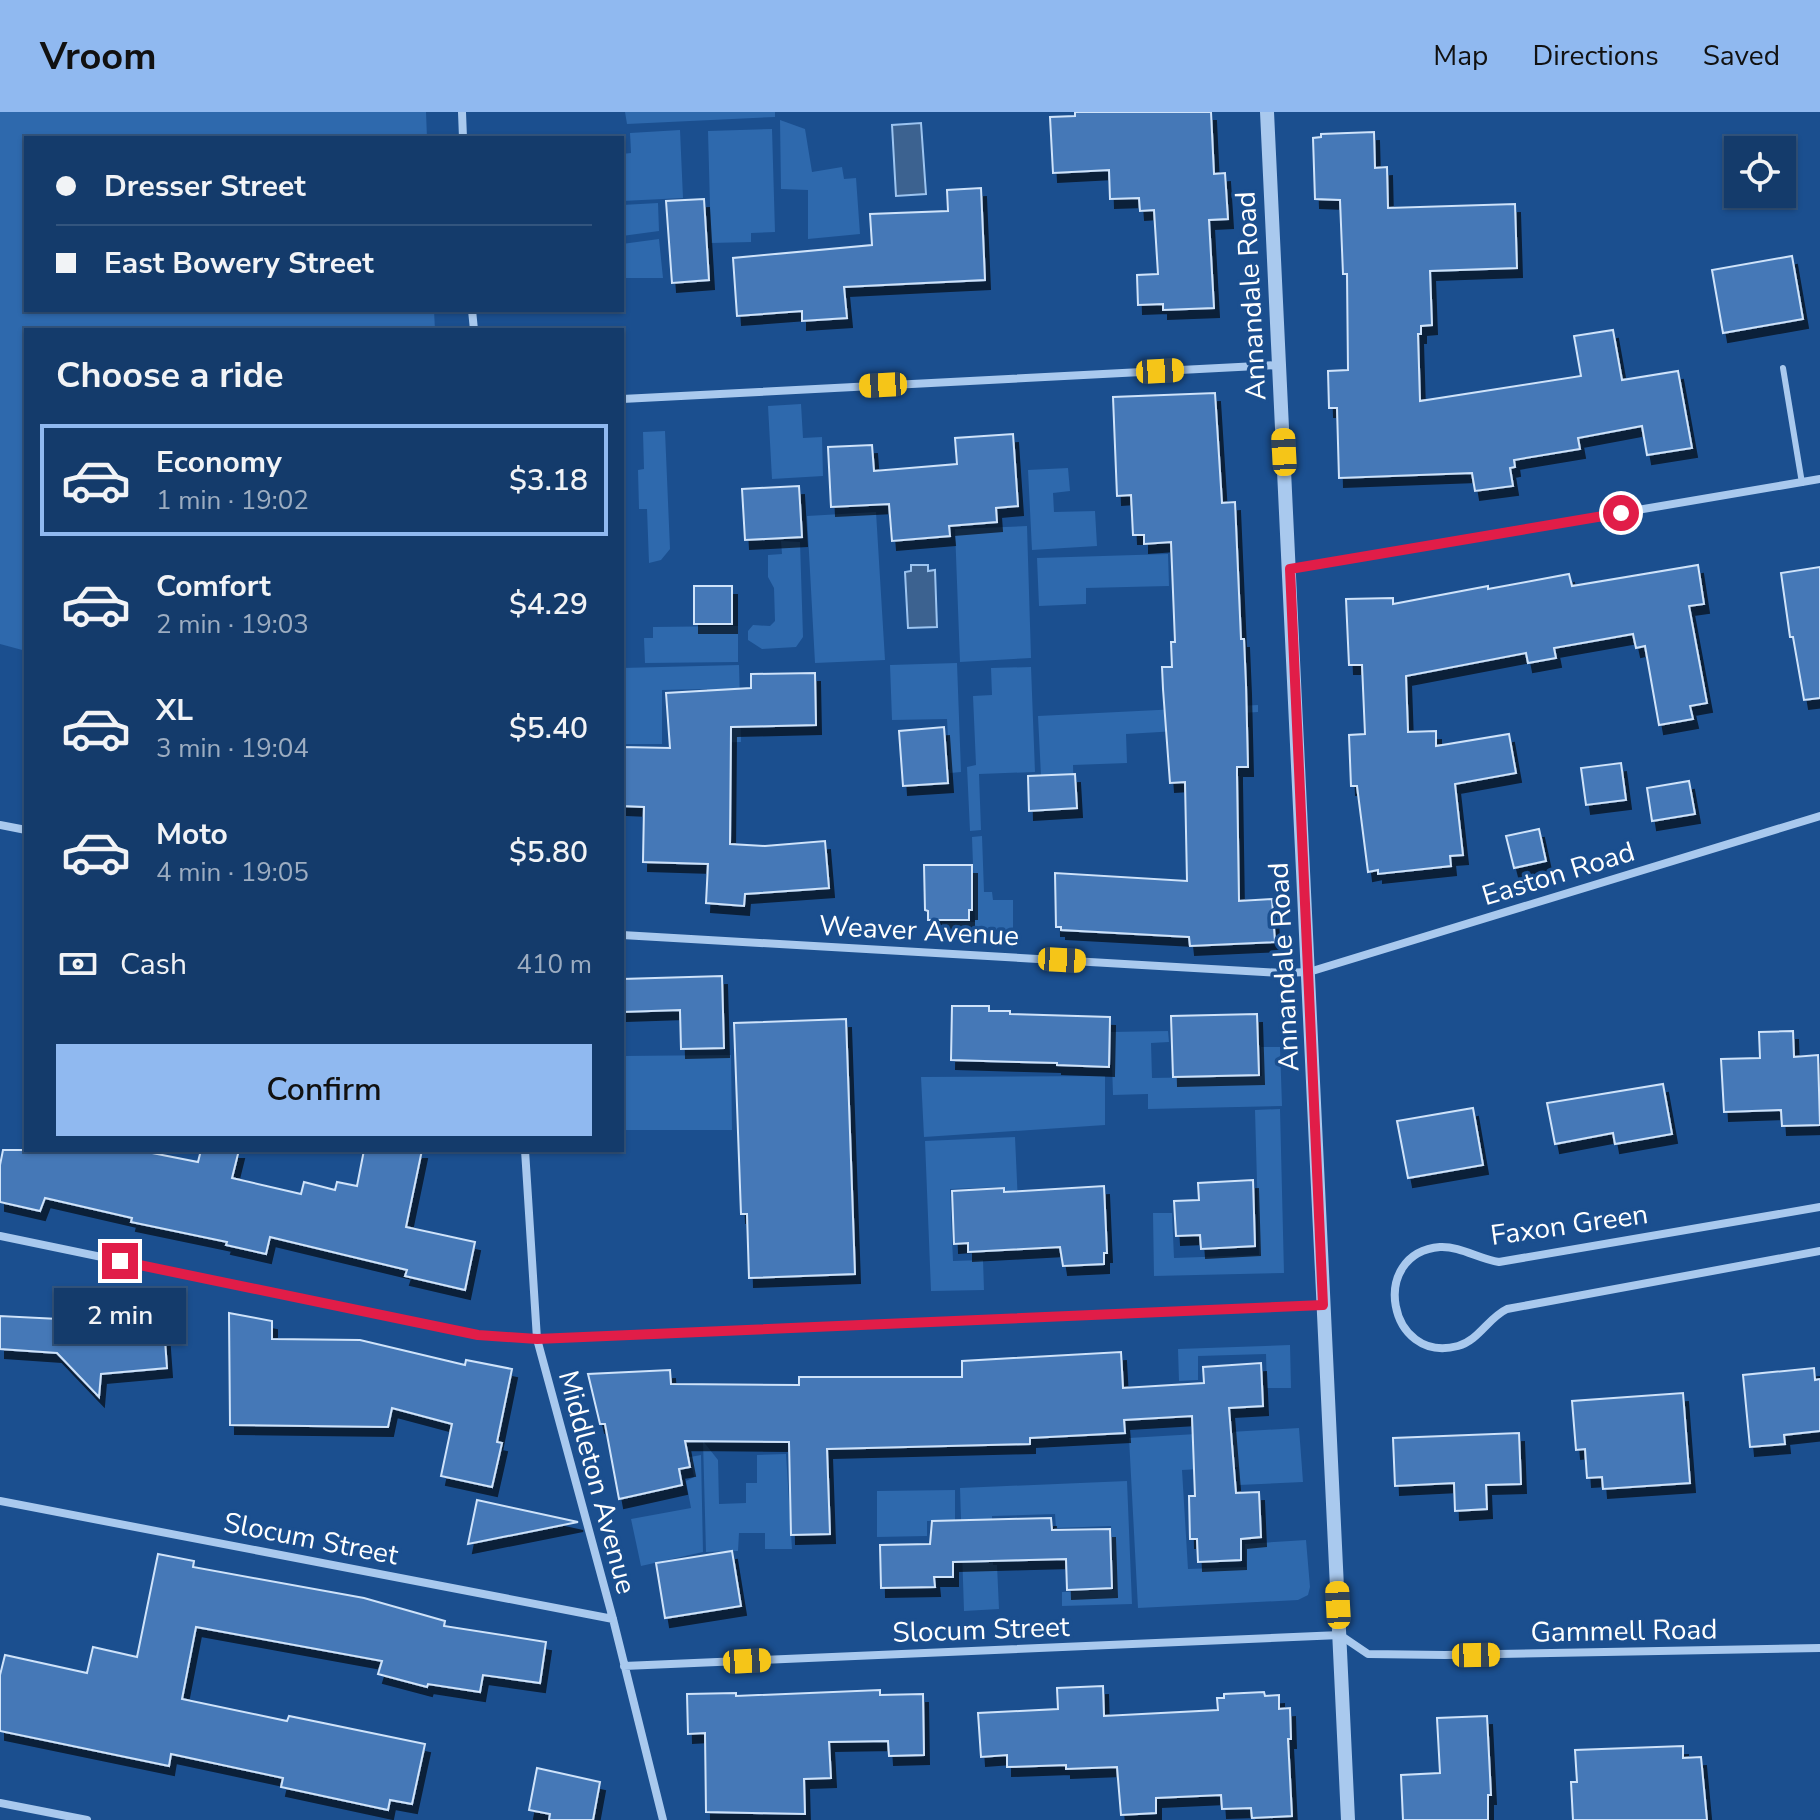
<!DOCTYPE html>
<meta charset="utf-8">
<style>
:root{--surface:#143b6b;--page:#214673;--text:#f1f3f6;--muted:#9dadc1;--line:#33557e;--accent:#90b9f0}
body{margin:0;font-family:"Nunito Sans",sans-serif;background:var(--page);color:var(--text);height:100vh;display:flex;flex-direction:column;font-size:30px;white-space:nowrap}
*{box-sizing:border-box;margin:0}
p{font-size:26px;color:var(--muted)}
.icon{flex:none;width:44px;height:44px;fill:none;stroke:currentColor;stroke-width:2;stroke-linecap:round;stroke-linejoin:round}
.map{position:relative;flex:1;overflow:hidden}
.details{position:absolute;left:24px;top:216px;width:600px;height:824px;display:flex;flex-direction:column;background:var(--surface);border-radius:0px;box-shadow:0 2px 6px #0004,0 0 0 2px var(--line)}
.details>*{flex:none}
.banner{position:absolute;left:24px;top:24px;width:600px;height:176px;border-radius:0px;box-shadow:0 2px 6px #0004,0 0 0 2px var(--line);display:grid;align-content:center;height:176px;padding:0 32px;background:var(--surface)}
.tools{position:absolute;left:1724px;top:24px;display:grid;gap:16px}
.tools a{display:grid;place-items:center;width:72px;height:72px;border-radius:0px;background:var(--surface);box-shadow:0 2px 6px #0004,0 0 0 2px var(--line);font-size:40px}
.end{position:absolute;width:36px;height:36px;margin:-18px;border:10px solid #e11d48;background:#fff;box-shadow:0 0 0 4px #fff}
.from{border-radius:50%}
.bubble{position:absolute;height:56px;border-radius:0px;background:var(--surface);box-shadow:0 2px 6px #0004,0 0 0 2px var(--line);font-size:26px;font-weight:600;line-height:56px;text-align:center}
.car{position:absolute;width:24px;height:48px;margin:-24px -12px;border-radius:10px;box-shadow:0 0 6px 2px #0007;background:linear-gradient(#f5c518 24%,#345 0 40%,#f5c518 0 76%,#345 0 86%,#f5c518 0)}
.banner b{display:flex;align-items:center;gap:28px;height:76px;font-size:30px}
.banner b+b{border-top:2px solid var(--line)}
.banner i{width:20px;height:20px;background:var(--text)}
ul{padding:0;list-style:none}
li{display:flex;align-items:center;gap:24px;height:112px;margin:0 16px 12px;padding:0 16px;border:4px solid transparent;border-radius:0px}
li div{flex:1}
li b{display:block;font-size:30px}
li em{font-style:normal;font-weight:600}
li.on{border-color:var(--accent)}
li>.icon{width:72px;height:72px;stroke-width:1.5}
h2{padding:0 32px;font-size:36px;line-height:96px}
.pay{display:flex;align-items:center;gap:20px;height:88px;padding:0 32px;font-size:30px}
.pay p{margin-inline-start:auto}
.button{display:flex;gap:16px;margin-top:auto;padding:16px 32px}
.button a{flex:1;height:92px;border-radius:0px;background:var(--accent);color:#111;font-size:32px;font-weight:600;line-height:92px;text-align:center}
header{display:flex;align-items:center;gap:48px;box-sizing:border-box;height:112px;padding:0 40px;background:var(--accent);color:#111}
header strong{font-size:38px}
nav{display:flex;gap:44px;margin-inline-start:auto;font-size:28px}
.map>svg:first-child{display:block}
.green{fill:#2e69ad}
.water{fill:#3c6290;stroke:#9cc4f0;stroke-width:2}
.building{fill:#4478b7;stroke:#cfe3fa;stroke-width:2;filter:url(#shadow)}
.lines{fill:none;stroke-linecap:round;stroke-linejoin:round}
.service{stroke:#a9c9ee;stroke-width:6}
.minor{stroke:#a9c9ee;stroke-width:8}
.tertiary{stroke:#a9c9ee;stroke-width:14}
.route{stroke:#e11d48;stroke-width:10}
.labels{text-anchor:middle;stroke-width:7;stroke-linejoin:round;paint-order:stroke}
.street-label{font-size:28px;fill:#fff;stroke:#1b4f8f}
</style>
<header>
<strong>Vroom</strong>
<nav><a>Map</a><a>Directions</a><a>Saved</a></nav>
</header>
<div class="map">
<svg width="1820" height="1708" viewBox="0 0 1820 1708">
<defs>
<filter id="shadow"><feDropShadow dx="5" dy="9" stdDeviation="0" flood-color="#0009"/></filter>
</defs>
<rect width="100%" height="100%" fill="#1b4f8f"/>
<path class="green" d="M 0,0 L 426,0 L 427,26 L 26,26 L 26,198 L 434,198 L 435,218 L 26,218 L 26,539 L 0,532 Z
M 625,0 L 775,0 L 775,5 L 627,12 Z
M 780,8 L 805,17 L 812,60 L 842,55 L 844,67 L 856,66 L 860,122 L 808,127 L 808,78 L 781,77 Z
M 772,17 L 775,120 L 751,121 L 751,130 L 711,131 L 708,19 Z
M 680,18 L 683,86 L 622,89 L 622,42 L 631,41 L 630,21 Z
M 658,91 L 659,119 L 622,124 L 622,93 Z
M 659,127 L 663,166 L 622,166 L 622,132 Z
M 801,292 L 803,326 L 822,325 L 823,364 L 772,367 L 768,294 Z
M 665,319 L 670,437 L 661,448 L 649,451 L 647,397 L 639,397 L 638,358 L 644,357 L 643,320 Z
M 1068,356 L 1070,379 L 1053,381 L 1054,400 L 1095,399 L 1097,434 L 1032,438 L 1028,358 Z
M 876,400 L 885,548 L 815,551 L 807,404 Z
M 1027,414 L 1031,546 L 960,550 L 955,417 Z
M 781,429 L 800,430 L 803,525 L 796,535 L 762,537 L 748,528 L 748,519 L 753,513 L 770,514 L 775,509 L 774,476 L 768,465 L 768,443 L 782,442 Z
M 1168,442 L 1169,474 L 1086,476 L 1086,492 L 1039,494 L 1037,446 Z
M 738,514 L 738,550 L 645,551 L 644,526 L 653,526 L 653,515 Z
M 957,551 L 961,660 L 950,661 L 947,607 L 892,608 L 890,553 Z
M 739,553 L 741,630 L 708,631 L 707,577 L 662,578 L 662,632 L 622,632 L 622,556 Z
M 1031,555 L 1035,660 L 979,662 L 981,718 L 970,719 L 967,655 L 976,653 L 973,584 L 992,583 L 991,556 Z
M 1258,593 L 1258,600 L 1176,605 L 1177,619 L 1126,622 L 1127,651 L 1073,653 L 1074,682 L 1042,684 L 1038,604 Z
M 982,724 L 984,780 L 992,780 L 993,788 L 1013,788 L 1013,818 L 942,818 L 942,811 L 975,810 L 972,725 Z
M 1168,919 L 1169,930 L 1151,931 L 1152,966 L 1262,964 L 1261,935 L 1280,935 L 1282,994 L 1148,997 L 1148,982 L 1113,983 L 1111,920 Z
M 731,943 L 732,1018 L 622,1018 L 622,944 Z
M 1105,964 L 1105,1013 L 924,1025 L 921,965 Z
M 1280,997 L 1284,1161 L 1154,1164 L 1153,1101 L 1172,1101 L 1174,1146 L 1259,1143 L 1255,998 Z
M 1015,1025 L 1020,1136 L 1008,1137 L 1005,1075 L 950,1077 L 953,1149 L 983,1148 L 984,1178 L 931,1179 L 925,1029 Z
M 1290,1233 L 1291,1276 L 1267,1276 L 1266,1242 L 1198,1244 L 1198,1268 L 1179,1269 L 1178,1237 Z
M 1299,1316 L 1303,1370 L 1239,1373 L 1238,1355 L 1182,1358 L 1188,1457 L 1246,1455 L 1245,1432 L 1306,1428 L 1310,1475 L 1308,1483 L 1298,1488 L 1138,1496 L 1129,1326 Z
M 703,1329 L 718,1348 L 719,1392 L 746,1391 L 746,1371 L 757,1371 L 757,1343 L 786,1342 L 792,1437 L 765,1437 L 765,1421 L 739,1421 L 738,1439 L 706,1440 Z
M 701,1343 L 703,1440 L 641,1454 L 631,1407 L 691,1396 L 686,1369 L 694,1365 L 690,1345 Z
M 1127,1369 L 1132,1492 L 1062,1494 L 1062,1480 L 1114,1478 L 1111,1414 L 1056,1416 L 1055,1402 L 992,1404 L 993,1453 L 997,1453 L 999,1497 L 964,1499 L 960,1376 Z
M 955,1378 L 955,1409 L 927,1409 L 927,1424 L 877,1425 L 877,1379 Z"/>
<path class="water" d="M 921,11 L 926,82 L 896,84 L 892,13 Z
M 911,453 L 928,453 L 928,459 L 935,458 L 937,515 L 908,516 L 905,460 L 911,459 Z"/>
<path class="building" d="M 1075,0 L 1211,0 L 1214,62 L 1225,61 L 1228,107 L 1209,108 L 1214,196 L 1163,198 L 1163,192 L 1138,193 L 1137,163 L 1158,162 L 1154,98 L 1140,99 L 1139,86 L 1110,87 L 1109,58 L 1053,61 L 1050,5 L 1075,4 Z
M 1374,20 L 1375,56 L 1387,55 L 1388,96 L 1515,92 L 1517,156 L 1430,159 L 1432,213 L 1421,214 L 1421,222 L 1418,222 L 1420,289 L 1581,264 L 1574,224 L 1613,218 L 1622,268 L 1678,259 L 1692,336 L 1647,343 L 1642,314 L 1578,326 L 1580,337 L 1514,348 L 1515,355 L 1510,356 L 1513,374 L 1475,379 L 1472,361 L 1339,366 L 1337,296 L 1329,296 L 1328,259 L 1348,258 L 1347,162 L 1343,162 L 1340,88 L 1315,87 L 1313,26 L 1321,25 L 1321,22 Z
M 981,76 L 985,168 L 844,175 L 847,206 L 802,209 L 802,199 L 737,204 L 733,146 L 872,133 L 870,102 L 948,99 L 947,78 Z
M 704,87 L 709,168 L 672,171 L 666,89 Z
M 1792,144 L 1803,207 L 1723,221 L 1712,158 Z
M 1215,281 L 1222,391 L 1235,390 L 1241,527 L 1244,527 L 1246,573 L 1248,655 L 1237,655 L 1237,662 L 1239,789 L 1272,787 L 1275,830 L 1190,834 L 1189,825 L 1061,818 L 1061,815 L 1056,815 L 1055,761 L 1187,769 L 1185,670 L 1170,671 L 1163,577 L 1162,555 L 1172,555 L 1171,530 L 1175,530 L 1171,430 L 1144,432 L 1144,423 L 1133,423 L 1131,383 L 1117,384 L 1113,285 Z
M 1013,322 L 1018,394 L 996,396 L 997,410 L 949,414 L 950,424 L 892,429 L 889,392 L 831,395 L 828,335 L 872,333 L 874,359 L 957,352 L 955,326 Z
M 799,374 L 802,425 L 745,428 L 742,377 Z
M 1698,453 L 1704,492 L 1689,494 L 1707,591 L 1690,594 L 1693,607 L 1659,613 L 1645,534 L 1636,536 L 1633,522 L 1554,536 L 1556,546 L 1528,551 L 1526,541 L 1406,564 L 1408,620 L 1436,619 L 1436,634 L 1509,622 L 1516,661 L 1455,672 L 1463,743 L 1450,744 L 1451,754 L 1378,762 L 1378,758 L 1368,760 L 1357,674 L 1351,674 L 1349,623 L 1365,622 L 1362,553 L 1349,553 L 1346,487 L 1393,486 L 1393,492 L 1488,474 L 1488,477 L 1569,462 L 1572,474 Z
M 1820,455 L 1820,586 L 1804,588 L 1793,525 L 1790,525 L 1781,461 Z
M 694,474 L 732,474 L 732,512 L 694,512 Z
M 815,561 L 816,613 L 731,615 L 730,732 L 765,734 L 825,729 L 829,776 L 745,782 L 744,794 L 706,791 L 708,752 L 643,750 L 644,695 L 622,694 L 622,635 L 670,636 L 666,581 L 751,576 L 751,562 Z
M 944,615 L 948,671 L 903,674 L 899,619 Z
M 1621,651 L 1626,688 L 1586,693 L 1581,656 Z
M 1075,662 L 1077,696 L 1029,699 L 1028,664 Z
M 1689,669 L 1695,702 L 1652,709 L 1647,676 Z
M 1539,717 L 1546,749 L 1514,756 L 1506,724 Z
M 924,753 L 972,753 L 972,798 L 969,798 L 969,808 L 928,808 L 928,799 L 925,798 Z
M 722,864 L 724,936 L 681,937 L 680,898 L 622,900 L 622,867 Z
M 952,894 L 989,894 L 989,899 L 1010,899 L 1010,902 L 1110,905 L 1109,955 L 1057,953 L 1057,951 L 951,948 Z
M 1257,902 L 1259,963 L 1173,965 L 1171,904 Z
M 846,907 L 855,1162 L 749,1166 L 747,1102 L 741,1102 L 734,911 Z
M 1793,919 L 1794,945 L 1818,943 L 1820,1013 L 1782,1014 L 1781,998 L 1724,1000 L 1721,947 L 1760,946 L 1759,920 Z
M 1663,972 L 1672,1022 L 1615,1032 L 1613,1021 L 1555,1032 L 1547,991 Z
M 1473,996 L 1483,1053 L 1408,1066 L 1397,1009 Z
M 3,1038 L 137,1038 L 198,1050 L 201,1038 L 239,1038 L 232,1066 L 301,1082 L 304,1070 L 335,1078 L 337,1070 L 357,1074 L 364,1038 L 422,1038 L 406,1115 L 475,1130 L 465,1178 L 405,1164 L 407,1158 L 270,1125 L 266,1142 L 226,1133 L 227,1130 L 131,1110 L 132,1106 L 45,1086 L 40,1099 L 0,1090 L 0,1053 Z
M 1253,1068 L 1255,1134 L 1201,1137 L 1200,1123 L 1176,1124 L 1174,1089 L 1199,1088 L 1198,1071 Z
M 1104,1074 L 1107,1141 L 1104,1141 L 1104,1152 L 1063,1154 L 1060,1135 L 968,1140 L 968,1131 L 954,1132 L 952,1079 L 1004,1076 L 1004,1080 Z
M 80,1181 L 109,1183 L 107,1205 L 163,1201 L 167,1256 L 101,1262 L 99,1285 L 57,1241 L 0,1237 L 0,1204 L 59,1207 L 79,1192 Z
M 229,1201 L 272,1209 L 272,1227 L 360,1228 L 465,1253 L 466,1248 L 512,1257 L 497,1330 L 502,1331 L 492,1375 L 441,1364 L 452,1312 L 392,1296 L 388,1315 L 230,1313 Z
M 1121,1240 L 1123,1276 L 1204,1271 L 1203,1255 L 1261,1251 L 1263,1294 L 1229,1296 L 1236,1381 L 1259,1380 L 1261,1425 L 1241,1427 L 1241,1448 L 1198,1450 L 1197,1427 L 1190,1427 L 1189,1384 L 1195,1384 L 1192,1304 L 1124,1308 L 1125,1321 L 1030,1326 L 1030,1332 L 827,1337 L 830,1422 L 791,1423 L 789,1330 L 685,1329 L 690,1355 L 679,1357 L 682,1373 L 619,1387 L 605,1312 L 600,1312 L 588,1262 L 670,1258 L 671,1272 L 799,1273 L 799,1265 L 962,1265 L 962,1249 Z
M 1814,1256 L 1815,1268 L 1820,1267 L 1820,1319 L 1784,1323 L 1785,1332 L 1750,1335 L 1743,1263 Z
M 1683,1281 L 1690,1371 L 1603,1377 L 1602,1365 L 1587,1366 L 1585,1337 L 1576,1338 L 1572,1289 Z
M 1519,1321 L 1521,1372 L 1486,1373 L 1487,1397 L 1455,1399 L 1454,1371 L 1395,1374 L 1393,1326 Z
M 477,1388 L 578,1410 L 468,1432 Z
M 1051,1406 L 1052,1418 L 1110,1417 L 1112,1476 L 1067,1478 L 1066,1447 L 953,1450 L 953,1465 L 934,1465 L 935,1475 L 881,1476 L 880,1433 L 930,1432 L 932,1409 Z
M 732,1439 L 741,1494 L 665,1506 L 656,1451 Z
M 158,1442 L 194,1449 L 193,1455 L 364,1486 L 445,1509 L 444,1514 L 546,1530 L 540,1571 L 483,1563 L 480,1580 L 428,1572 L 427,1575 L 378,1562 L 382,1549 L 196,1515 L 182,1587 L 287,1609 L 289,1604 L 425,1632 L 412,1692 L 390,1688 L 388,1698 L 281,1675 L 283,1666 L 171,1642 L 169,1654 L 0,1619 L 0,1563 L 5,1543 L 87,1561 L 93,1535 L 137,1545 Z
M 1103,1574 L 1104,1604 L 1218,1598 L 1217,1586 L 1224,1586 L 1224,1582 L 1264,1580 L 1265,1584 L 1279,1583 L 1279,1597 L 1290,1596 L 1291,1627 L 1288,1627 L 1292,1704 L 1252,1706 L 1251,1696 L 1222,1697 L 1221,1683 L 1156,1686 L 1156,1701 L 1121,1703 L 1117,1655 L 1066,1657 L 1066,1653 L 1007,1655 L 1007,1643 L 981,1645 L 978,1601 L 1058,1597 L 1057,1576 Z
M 880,1578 L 880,1583 L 923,1582 L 924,1643 L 889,1644 L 888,1629 L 829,1630 L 831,1666 L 804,1667 L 805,1702 L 706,1700 L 705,1621 L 688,1622 L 687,1582 L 736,1581 L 736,1584 Z
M 1487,1604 L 1491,1683 L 1488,1683 L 1488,1708 L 1403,1708 L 1401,1663 L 1440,1661 L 1437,1606 Z
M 1683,1634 L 1683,1646 L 1701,1645 L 1707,1708 L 1573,1708 L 1571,1670 L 1577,1670 L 1575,1638 Z
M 537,1656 L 600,1670 L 593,1708 L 549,1708 L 550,1702 L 529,1698 Z"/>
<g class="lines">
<path class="service" d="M 1783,256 L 1802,371"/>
<path class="minor" d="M 462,0 L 463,26
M 472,198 L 474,218
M 622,287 L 1279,253
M 1290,457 L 1820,367
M 0,713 L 26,718
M 622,823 L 1282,861 L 1309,860 L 1820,704
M 525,1038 L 537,1227 L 613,1507 L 663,1708
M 1820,1095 L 1499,1150 C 1479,1147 1460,1134 1440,1135 C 1368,1141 1388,1253 1458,1234 C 1479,1228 1488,1206 1507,1197 L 1820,1139
M 0,1124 L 478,1223 L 537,1227 L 1323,1193
M 0,1389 L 613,1507
M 624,1554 L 1340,1523 L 1368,1542 L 1445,1543 L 1820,1536
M 0,1691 L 87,1708"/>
<path class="tertiary" d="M 1267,0 L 1348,1708"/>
</g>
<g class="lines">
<path class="route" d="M 120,1149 L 478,1223 L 537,1227 L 1323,1193 L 1290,457 L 1621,401"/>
</g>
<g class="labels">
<g class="street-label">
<text transform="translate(1250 184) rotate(-93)" y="10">Annandale Road</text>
<text transform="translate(1558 761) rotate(-17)" y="10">Easton Road</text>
<text transform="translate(919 818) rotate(3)" y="10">Weaver Avenue</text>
<text transform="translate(1283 855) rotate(-93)" y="10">Annandale Road</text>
<text transform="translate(1569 1112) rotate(-8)" y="10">Faxon Green</text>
<text transform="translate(598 1370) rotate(75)" y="10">Middleton Avenue</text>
<text transform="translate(311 1426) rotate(11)" y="10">Slocum Street</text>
<text transform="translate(981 1517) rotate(-2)" y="10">Slocum Street</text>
<text transform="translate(1624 1518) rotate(-1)" y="10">Gammell Road</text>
</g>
</g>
</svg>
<div class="tools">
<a><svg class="icon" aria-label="locate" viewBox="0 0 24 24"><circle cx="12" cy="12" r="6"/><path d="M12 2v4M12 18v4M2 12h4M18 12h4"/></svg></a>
</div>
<i class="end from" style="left:1621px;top:401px"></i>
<i class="end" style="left:120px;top:1149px"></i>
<div class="bubble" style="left:54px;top:1176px;width:132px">2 min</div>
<i class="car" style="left:1160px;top:259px;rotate:87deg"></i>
<i class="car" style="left:883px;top:273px;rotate:267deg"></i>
<i class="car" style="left:1284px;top:340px;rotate:357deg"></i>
<i class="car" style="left:1062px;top:848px;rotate:93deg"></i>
<i class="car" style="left:1338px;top:1493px;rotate:357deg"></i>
<i class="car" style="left:1476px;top:1543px;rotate:89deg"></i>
<i class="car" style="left:747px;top:1549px;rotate:87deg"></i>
<div class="banner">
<b><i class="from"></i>Dresser Street</b>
<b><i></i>East Bowery Street</b>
</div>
<section class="details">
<h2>Choose a ride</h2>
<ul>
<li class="on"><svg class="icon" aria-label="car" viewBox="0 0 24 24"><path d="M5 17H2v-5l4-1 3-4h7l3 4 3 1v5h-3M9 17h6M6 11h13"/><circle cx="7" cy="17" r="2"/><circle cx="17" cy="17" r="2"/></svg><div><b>Economy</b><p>1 min · 19:02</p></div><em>$3.18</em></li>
<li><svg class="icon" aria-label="car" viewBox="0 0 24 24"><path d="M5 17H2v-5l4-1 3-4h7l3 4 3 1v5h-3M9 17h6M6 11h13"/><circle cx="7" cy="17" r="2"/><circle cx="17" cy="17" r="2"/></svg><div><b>Comfort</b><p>2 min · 19:03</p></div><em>$4.29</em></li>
<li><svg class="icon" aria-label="car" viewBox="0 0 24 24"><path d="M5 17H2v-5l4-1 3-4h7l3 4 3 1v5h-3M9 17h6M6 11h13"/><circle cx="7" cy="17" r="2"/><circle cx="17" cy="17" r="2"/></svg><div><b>XL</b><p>3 min · 19:04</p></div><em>$5.40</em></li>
<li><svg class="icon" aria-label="car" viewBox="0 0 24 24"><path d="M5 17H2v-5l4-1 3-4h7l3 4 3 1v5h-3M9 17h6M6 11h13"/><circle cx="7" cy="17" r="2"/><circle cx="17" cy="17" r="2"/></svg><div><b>Moto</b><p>4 min · 19:05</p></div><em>$5.80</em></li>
</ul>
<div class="pay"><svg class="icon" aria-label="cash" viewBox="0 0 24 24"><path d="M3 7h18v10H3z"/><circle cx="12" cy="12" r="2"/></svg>Cash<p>410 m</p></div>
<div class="button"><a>Confirm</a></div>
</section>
</div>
